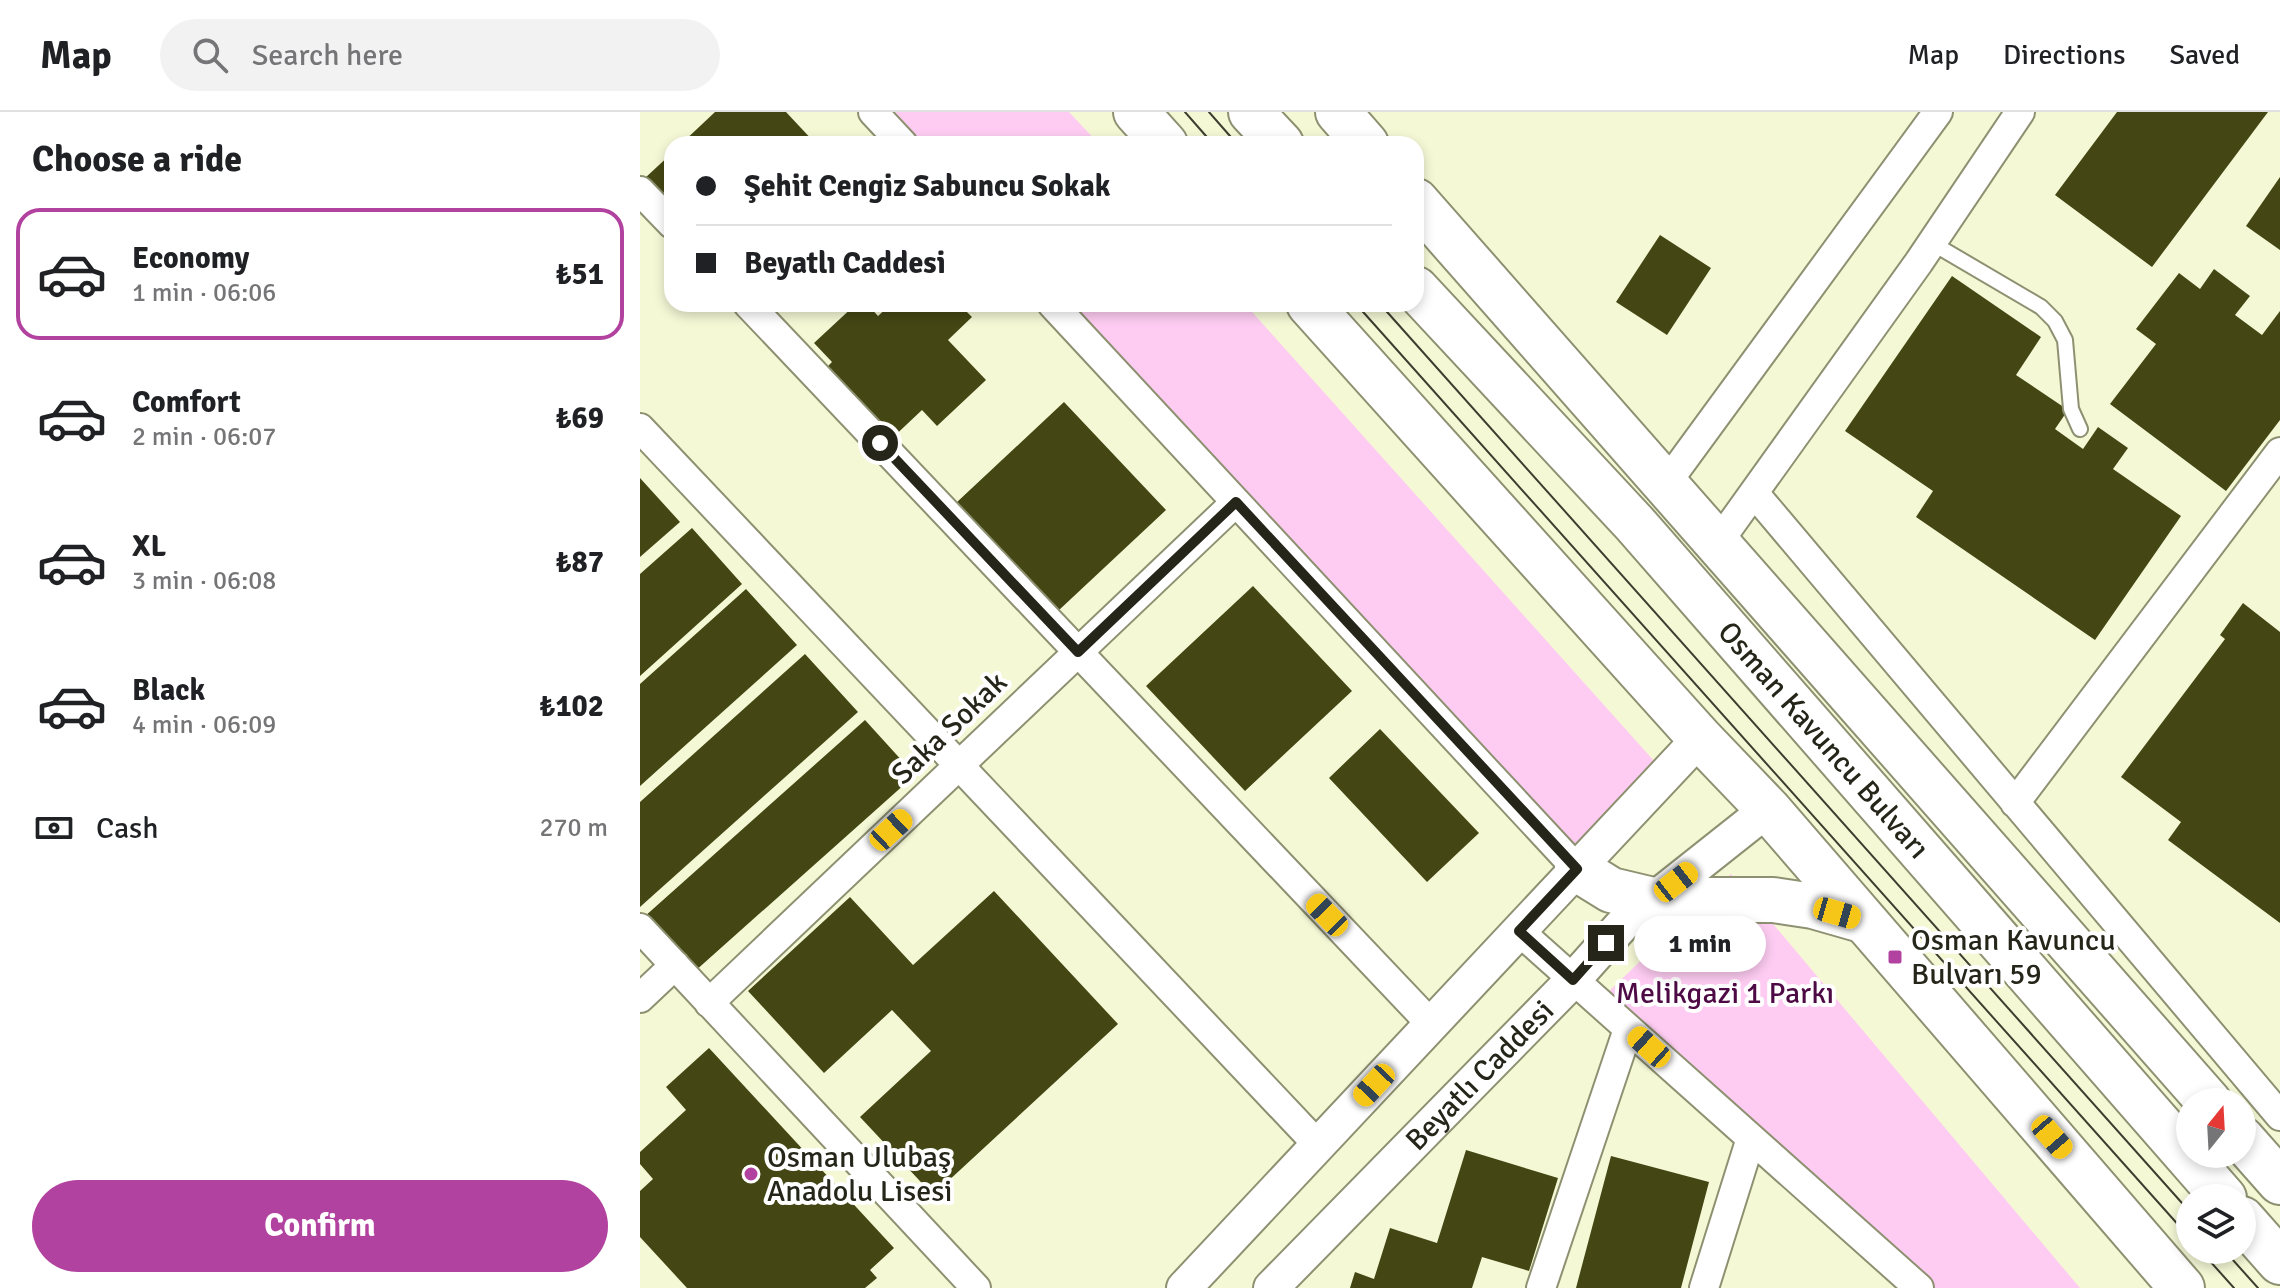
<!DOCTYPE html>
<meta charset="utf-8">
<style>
:root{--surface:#fff;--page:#f2f2f2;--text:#202124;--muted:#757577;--line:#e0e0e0;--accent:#b1429f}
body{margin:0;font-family:Signika,sans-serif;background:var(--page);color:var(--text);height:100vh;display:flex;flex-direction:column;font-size:30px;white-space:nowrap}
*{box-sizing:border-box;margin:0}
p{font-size:26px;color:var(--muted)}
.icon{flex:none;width:44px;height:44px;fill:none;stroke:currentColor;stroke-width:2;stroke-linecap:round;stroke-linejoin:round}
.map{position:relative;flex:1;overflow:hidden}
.sheet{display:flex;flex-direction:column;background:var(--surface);width:640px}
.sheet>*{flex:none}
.guide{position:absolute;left:24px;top:24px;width:760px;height:176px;border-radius:24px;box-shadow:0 4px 12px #0003;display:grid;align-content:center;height:176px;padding:0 32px;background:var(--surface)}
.needle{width:52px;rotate:18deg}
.fabs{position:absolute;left:1536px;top:976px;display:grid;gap:16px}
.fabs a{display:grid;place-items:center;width:80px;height:80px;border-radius:50%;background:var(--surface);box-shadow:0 4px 12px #0003;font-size:40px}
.end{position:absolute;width:36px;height:36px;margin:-18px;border:10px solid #252619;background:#fff;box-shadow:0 0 0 4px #fff}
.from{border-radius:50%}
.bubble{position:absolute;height:56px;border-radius:28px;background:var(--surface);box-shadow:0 4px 12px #0003;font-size:26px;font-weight:700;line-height:56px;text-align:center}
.car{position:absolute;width:24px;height:48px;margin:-24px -12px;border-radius:10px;box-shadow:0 0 6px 2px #0007;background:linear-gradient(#f5c518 24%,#345 0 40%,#f5c518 0 76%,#345 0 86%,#f5c518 0)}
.guide b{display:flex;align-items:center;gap:28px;height:76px;font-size:30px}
.guide b+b{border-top:2px solid var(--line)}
.guide i{width:20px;height:20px;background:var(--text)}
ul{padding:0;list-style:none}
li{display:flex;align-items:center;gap:24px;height:132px;margin:0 16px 12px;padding:0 16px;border:4px solid transparent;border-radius:24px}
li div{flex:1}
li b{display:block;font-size:30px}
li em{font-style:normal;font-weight:700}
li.selected{border-color:var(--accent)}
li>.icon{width:72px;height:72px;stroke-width:1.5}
h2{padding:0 32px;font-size:36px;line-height:96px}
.pay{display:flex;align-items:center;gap:20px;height:88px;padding:0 32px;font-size:30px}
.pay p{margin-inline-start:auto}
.button{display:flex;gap:16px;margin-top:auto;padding:16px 32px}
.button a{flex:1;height:92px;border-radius:48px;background:var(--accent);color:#fff;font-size:32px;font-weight:700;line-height:92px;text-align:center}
header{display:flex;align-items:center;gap:48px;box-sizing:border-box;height:112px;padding:0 40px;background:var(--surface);border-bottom:2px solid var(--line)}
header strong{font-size:38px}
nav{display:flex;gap:44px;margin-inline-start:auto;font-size:28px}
.search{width:560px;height:72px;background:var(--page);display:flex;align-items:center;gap:20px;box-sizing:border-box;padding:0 28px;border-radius:44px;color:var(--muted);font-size:30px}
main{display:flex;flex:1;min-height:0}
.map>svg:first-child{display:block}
.green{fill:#feccf2}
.building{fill:#444714}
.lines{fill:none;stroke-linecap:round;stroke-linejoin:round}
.service-casing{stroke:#8e9171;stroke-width:18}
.minor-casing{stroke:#8e9171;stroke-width:32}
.tertiary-casing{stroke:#8e9171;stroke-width:38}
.trunk-casing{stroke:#8e9171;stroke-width:48}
.service{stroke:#fff;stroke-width:14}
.minor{stroke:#fff;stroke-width:28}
.tertiary{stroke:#fff;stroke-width:34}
.trunk{stroke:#fff;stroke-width:44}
.tram{stroke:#3d3e2f;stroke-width:2}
.route{stroke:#252619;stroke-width:10}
.poi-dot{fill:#b1429f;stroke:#fff;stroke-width:3}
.labels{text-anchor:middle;stroke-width:8;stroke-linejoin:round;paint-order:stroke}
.street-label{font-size:30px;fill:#252619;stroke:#fff}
.poi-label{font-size:30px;fill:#252619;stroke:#fff;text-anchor:start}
.park-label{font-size:30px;fill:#4d0a44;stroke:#fff}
</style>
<header>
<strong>Map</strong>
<div class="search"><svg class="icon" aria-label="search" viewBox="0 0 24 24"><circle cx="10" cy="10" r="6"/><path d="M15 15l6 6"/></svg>Search here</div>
<nav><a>Map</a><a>Directions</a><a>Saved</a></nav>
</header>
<main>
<section class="sheet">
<h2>Choose a ride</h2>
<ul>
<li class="selected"><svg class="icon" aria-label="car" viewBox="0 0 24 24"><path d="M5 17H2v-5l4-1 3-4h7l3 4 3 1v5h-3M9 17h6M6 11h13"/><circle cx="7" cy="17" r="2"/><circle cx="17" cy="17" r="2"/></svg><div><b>Economy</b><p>1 min · 06:06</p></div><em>₺51</em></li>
<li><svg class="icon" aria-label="car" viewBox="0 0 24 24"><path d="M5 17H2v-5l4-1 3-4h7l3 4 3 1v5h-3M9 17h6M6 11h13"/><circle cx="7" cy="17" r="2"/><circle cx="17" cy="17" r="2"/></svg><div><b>Comfort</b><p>2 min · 06:07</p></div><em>₺69</em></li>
<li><svg class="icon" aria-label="car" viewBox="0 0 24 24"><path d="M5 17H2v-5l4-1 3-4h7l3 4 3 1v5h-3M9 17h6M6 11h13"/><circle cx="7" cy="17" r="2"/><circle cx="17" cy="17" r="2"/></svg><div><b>XL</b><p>3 min · 06:08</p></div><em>₺87</em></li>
<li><svg class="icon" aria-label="car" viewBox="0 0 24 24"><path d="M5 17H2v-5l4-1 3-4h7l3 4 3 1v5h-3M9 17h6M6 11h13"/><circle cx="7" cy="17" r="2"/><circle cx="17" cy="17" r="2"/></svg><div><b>Black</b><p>4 min · 06:09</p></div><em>₺102</em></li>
</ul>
<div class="pay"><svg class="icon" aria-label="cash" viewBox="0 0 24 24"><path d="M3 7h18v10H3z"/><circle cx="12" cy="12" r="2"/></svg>Cash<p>270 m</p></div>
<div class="button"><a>Confirm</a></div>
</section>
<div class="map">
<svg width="1640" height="1176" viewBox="0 0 1640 1176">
<rect width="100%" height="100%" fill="#f4f8d5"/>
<path class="green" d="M 255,0 L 429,0 L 459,32 L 284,32 Z
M 430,192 L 605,192 L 1015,650 L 931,741 Z
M 1091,762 L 1440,1176 L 1292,1176 L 964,884 Z"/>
<path class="building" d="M 75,0 L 146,0 L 176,32 L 41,32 Z
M 1477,0 L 1628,0 L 1512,155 L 1415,83 Z
M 32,41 L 32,95 L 5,66 Z
M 1640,65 L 1640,138 L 1606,114 Z
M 1020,123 L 1071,156 L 1027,223 L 976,190 Z
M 1574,157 L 1610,184 L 1595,203 L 1622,223 L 1640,199 L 1640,308 L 1586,379 L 1470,292 L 1516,232 L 1496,217 L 1539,161 L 1560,177 Z
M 1312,164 L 1401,225 L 1376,263 L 1428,298 L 1415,317 L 1443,337 L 1458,315 L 1488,336 L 1473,357 L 1541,404 L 1455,528 L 1276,405 L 1293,379 L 1205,319 Z
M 216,192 L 227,192 L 238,204 L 251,192 L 319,192 L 332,205 L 308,228 L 346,268 L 297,314 L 282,298 L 247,331 L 186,256 L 192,250 L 174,231 Z
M 424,290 L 526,398 L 418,499 L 316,391 Z
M 0,366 L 40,410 L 0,445 Z
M 52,416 L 102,472 L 0,564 L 0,462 Z
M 613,474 L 712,579 L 605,679 L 506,574 Z
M 106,477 L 157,533 L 0,674 L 0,572 Z
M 1603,491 L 1640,520 L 1640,811 L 1528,728 L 1541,710 L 1481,665 L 1585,527 L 1580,523 Z
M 165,542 L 218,600 L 0,795 L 0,690 Z
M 225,608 L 275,663 L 54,860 L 4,805 Z
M 740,617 L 839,721 L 787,770 L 689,666 Z
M 354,779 L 478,912 L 293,1083 L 220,1005 L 291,939 L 252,898 L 184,961 L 108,879 L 210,785 L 273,853 Z
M 69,936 L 254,1136 L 230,1158 L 237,1166 L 225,1176 L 47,1176 L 0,1125 L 0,1079 L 13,1067 L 0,1052 L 0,1040 L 46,998 L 26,975 Z
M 826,1038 L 918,1066 L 889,1159 L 842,1145 L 832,1176 L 710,1176 L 715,1160 L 734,1167 L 750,1116 L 797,1131 Z
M 971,1044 L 1069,1070 L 1041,1176 L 936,1176 Z"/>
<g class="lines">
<g class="service-casing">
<path id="service" d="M 1292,131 L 1401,195 L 1415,209 L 1425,228 L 1431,297 L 1440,317"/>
</g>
<g class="minor-casing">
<path id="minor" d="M 233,0 L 263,32
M 0,79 L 32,112
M 108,192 L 791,912
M 412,192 L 937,757
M 0,316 L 678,1033
M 1025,373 L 1298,0
M 1115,382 L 1640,1004
M 1077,432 L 1279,150 L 1380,0
M 1375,691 L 1640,340
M 0,816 L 336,1176
M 879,819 L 1279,1176
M 0,886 L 35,853
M 69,891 L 596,390
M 901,1176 L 988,917
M 1064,1176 L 1111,1026"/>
</g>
<g class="tertiary-casing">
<g id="tertiary">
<path d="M 544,1176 L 1060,626"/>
<path id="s1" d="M 631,1176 L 933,868 L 983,812 L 1128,697"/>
</g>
</g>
<g class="trunk-casing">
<g id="trunk">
<path d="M 496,0 L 525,32"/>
<path d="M 611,0 L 641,32"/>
<path d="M 698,0 L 726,32"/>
<path d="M 776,89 L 1569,990"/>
<path id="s2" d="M 776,177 L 995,412 L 1584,1086"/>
<path d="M 669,192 L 1060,626 L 1128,697 L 1542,1176"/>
<path d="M 937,757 L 971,778 L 1013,788 L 1133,788 L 1173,794 L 1222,808"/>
<path d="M 1602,1027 L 1640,1070"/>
<path d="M 1602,1107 L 1640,1150"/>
</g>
</g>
<use href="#service" class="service"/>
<use href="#minor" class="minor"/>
<use href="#tertiary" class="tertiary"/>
<use href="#trunk" class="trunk"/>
<path class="tram" d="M 545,0 L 573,32
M 569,0 L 597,32
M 716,192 L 1550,1126
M 740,192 L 1550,1100
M 1560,1138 L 1594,1176
M 1584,1138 L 1618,1176"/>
</g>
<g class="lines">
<path class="route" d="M 240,331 L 438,540 L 596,390 L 937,757 L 879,819 L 933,868 L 966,831"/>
</g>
<g class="poi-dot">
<rect x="1247" y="837" width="16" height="16" rx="4"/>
<circle cx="111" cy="1062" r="8"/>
</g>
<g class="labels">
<g class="street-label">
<text transform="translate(309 616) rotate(-44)" y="10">Saka Sokak</text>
<text dy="10" stroke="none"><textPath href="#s2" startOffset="608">Osman Kavuncu Bulvarı</textPath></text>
<text dy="10" stroke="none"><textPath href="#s1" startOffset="298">Beyatlı Caddesi</textPath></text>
</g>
<g class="poi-label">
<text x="1271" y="838">Osman Kavuncu<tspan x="1271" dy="34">Bulvarı 59</tspan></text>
<text x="127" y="1055">Osman Ulubaş<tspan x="127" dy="34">Anadolu Lisesi</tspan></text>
</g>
<g class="park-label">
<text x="1085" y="891">Melikgazi 1 Parkı</text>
</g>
</g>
</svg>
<div class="fabs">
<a><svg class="needle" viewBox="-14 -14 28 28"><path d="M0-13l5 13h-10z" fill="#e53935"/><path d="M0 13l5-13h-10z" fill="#757577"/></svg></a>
<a><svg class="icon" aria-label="layers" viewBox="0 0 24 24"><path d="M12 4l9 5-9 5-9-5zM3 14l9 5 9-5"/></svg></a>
</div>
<i class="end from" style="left:240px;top:331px"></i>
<i class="end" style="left:966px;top:831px"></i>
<div class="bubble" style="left:994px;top:804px;width:132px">1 min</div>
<i class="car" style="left:251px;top:718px;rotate:47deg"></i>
<i class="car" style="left:1036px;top:770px;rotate:52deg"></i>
<i class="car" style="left:1197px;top:801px;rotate:106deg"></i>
<i class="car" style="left:687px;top:803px;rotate:316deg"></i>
<i class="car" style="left:1009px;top:935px;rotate:312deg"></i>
<i class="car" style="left:734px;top:973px;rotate:223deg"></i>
<i class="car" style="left:1412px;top:1025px;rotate:139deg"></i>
<div class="guide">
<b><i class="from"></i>Şehit Cengiz Sabuncu Sokak</b>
<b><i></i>Beyatlı Caddesi</b>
</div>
</div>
</main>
